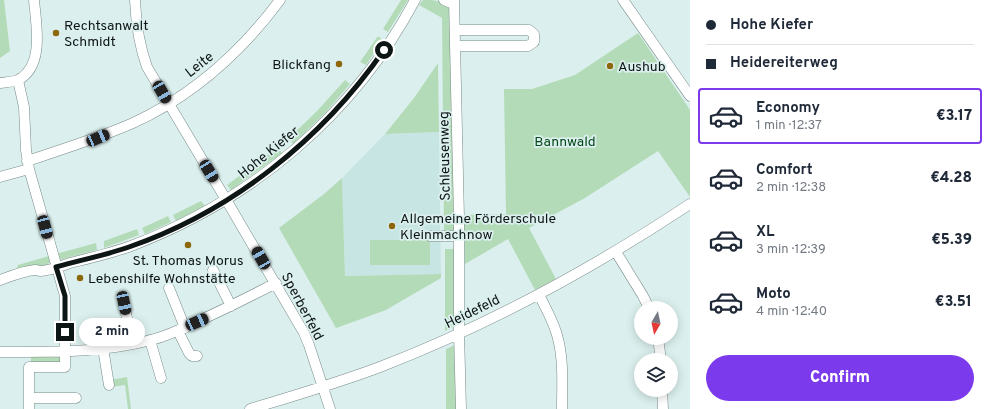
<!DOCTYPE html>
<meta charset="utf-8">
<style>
:root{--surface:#fff;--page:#f6f6f7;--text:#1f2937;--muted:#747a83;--line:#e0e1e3;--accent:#7c3aed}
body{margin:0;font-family:Overpass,sans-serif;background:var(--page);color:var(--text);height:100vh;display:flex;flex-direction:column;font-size:15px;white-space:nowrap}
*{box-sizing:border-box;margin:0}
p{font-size:13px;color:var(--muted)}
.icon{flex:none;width:22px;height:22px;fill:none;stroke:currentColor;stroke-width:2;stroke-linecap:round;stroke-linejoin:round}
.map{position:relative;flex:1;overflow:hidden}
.details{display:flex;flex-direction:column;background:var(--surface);width:300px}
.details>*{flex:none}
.guide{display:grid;align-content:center;height:88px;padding:0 16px;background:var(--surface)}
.needle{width:26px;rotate:189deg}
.fabs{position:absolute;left:634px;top:301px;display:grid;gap:8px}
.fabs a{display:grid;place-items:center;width:44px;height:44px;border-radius:50%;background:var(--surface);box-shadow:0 2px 10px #0003;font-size:20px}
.end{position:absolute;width:18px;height:18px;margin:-9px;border:5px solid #0e1615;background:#fff;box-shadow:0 0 0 2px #fff}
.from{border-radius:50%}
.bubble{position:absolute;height:28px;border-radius:14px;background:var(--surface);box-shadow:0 2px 10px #0003;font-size:13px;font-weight:800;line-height:28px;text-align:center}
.car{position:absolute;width:12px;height:24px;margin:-12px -6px;border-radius:5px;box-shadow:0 0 3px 1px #0007;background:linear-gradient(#222 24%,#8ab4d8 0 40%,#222 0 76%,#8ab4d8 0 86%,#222 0)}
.guide b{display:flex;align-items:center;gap:14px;height:38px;font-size:15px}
.guide b+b{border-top:1px solid var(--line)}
.guide i{width:10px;height:10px;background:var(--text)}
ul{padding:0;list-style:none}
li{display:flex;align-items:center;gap:12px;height:56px;margin:0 8px 6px;padding:0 8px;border:2px solid transparent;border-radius:4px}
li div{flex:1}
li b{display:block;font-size:15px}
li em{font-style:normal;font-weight:800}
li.selected{border-color:var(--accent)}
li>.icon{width:36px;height:36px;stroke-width:1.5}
.cta{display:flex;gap:8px;margin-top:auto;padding:8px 16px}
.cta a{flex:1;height:46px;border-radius:24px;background:var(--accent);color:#fff;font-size:16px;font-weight:800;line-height:46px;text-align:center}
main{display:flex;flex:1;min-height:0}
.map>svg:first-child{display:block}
.built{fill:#c7e6e3}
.green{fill:#b4dbb7}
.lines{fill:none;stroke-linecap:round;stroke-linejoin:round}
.minor-casing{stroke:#788a89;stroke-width:11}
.minor{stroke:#fff;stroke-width:10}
.route{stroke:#0e1615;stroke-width:5}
.poi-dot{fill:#8d680b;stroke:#dbf0ee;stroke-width:1.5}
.labels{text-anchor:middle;stroke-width:3.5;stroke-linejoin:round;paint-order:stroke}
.poi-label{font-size:14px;fill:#0e1615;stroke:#dbf0ee;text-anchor:start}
.street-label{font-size:14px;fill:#0e1615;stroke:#dbf0ee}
.park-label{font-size:14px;fill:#054817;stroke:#dbf0ee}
</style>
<main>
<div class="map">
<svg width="690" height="409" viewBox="0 0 690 409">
<rect width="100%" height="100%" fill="#dbf0ee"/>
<path class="built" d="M 439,132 L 441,274 L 345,276 L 342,178 L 385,134 Z"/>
<path class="green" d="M 0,0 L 4,0 L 10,51 L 0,58 Z
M 401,0 L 408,0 L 388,32 L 383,29 Z
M 423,0 C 430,0 444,0 449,7 C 450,10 451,14 452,17 L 454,232 L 444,233 L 442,18 L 419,5 Z
M 638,33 L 690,110 L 690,197 L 658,151 L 585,198 L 529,228 L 556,279 L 535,290 L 508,239 L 465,264 L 464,215 L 506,214 L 504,89 L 532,89 L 575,75 Z
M 378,36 L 383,40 L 366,65 L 360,62 Z
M 438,63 L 439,132 L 385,134 L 414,98 Z
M 345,80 L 350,84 L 326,112 L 293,144 L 289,138 L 317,111 Z
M 278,147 L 282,153 L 231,190 L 227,185 Z
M 342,178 L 345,276 L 441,274 L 441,278 L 386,310 L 336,328 L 279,228 L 324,194 Z
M 201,201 L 205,206 L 176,221 L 173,215 Z
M 168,216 L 171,222 L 145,234 L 142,228 Z
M 137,229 L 139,235 L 104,248 L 104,241 Z
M 370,240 L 430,240 L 430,265 L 370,265 Z
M 96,243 L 97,250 L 59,260 L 56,254 Z
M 445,249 L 455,249 L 454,326 L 445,331 Z
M 49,256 L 51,261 L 47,265 L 19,272 L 17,268 L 18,265 Z
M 455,345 L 456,409 L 446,409 L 446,349 Z
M 31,355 L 61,355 L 61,363 L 31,363 Z
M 127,377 L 131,409 L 128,409 L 125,385 L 111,387 L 110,380 Z"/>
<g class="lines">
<g class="minor-casing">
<path id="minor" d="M 135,0 C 136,23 139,45 147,67 L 231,208 L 304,333 L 309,345 L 330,409
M 444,0 L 454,4
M 454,0 L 459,218 L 459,333 L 461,409
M 623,0 L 690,96
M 455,30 L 529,30 L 534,34 L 534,42 L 528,46 L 455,46
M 18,80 L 24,107 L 26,150 L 29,169 L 65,296 L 65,367 L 29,367 L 29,409
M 0,83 C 5,82 13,82 18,80 C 45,66 36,24 34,0
M 27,161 C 63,149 99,138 133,123 C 192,96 242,51 280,0
M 0,177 L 29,169
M 430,236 L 459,236
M 616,252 L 643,296 L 649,308
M 213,270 L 231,306
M 0,280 C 11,276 23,271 35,270 C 39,270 37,271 41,271 C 51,270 61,266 70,263 C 91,258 112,253 131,246 C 252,200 354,115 415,0
M 169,288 L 185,328
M 539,295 C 546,308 553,321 557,335 C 564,359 562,384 562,409
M 124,303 L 132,344
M 178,331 L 189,353 L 192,356 L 197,356
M 658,338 L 661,360
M 150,340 L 161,378
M 103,348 L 109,385
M 0,352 C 51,352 102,353 151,340 C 167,336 182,329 196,322 C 223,310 249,297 276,283
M 662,390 L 663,409
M 29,398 L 76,398
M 250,409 C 294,396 337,383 380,367 C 489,325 592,269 690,204"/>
</g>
<use href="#minor" class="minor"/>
</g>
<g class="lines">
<path class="route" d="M 65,332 L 65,296 L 56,267 C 81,260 106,255 129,247 C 233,211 322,139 384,50"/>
</g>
<g class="poi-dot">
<circle cx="56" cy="33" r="4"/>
<circle cx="339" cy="64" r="4"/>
<circle cx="610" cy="66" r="4"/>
<circle cx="392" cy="226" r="4"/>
<circle cx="188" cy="245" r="4"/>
<circle cx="80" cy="278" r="4"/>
</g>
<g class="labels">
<g class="poi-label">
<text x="64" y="30">Rechtsanwalt<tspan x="64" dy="16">Schmidt</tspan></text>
<text x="331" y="69" text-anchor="end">Blickfang</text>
<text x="618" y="71">Aushub</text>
<text x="400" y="223">Allgemeine Förderschule<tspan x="400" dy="16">Kleinmachnow</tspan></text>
<text x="188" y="265" text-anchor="middle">St. Thomas Morus</text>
<text x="88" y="283">Lebenshilfe Wohnstätte</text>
</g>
<g class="street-label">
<text transform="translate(199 64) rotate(-38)" y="5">Leite</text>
<text transform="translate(268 152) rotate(-39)" y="5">Hohe Kiefer</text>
<text transform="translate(444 156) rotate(-91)" y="5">Schleusenweg</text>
<text transform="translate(303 306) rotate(62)" y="5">Sperberfeld</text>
<text transform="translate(472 311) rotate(-26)" y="5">Heidefeld</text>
</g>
<g class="park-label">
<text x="565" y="146">Bannwald</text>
</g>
</g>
</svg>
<div class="fabs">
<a><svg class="needle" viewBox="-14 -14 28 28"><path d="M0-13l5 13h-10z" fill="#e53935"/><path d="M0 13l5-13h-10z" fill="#747a83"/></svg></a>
<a><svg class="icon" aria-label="layers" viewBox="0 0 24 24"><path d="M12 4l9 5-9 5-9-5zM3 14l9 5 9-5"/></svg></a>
</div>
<i class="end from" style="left:384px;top:50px"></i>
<i class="end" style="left:65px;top:332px"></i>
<div class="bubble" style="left:79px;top:318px;width:66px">2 min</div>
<i class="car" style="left:162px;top:92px;rotate:150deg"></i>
<i class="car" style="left:98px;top:138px;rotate:67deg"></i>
<i class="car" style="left:209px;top:171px;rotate:149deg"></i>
<i class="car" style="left:45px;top:227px;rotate:165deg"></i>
<i class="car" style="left:261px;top:258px;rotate:330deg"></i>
<i class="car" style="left:124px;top:303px;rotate:168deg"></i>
<i class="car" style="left:197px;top:322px;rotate:66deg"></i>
</div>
<section class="details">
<div class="guide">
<b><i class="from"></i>Hohe Kiefer</b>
<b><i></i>Heidereiterweg</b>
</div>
<ul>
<li class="selected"><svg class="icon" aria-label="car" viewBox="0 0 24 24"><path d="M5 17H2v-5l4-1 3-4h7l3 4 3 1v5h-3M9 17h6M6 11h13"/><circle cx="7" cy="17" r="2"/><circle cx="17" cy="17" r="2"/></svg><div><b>Economy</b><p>1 min · 12:37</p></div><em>€3.17</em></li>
<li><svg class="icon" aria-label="car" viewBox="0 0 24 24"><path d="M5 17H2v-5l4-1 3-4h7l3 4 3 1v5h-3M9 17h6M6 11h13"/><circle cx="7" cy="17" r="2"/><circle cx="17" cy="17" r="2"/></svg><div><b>Comfort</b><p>2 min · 12:38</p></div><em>€4.28</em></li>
<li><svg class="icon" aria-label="car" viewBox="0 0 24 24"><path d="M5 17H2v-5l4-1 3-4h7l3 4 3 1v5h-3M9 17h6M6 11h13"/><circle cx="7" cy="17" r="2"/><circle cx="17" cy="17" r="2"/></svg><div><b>XL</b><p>3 min · 12:39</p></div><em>€5.39</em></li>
<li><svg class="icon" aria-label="car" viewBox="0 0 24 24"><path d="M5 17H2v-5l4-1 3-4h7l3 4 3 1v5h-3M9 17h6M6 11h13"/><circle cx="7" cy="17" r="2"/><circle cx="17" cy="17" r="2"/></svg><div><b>Moto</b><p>4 min · 12:40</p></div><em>€3.51</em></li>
</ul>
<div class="cta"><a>Confirm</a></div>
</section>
</main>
